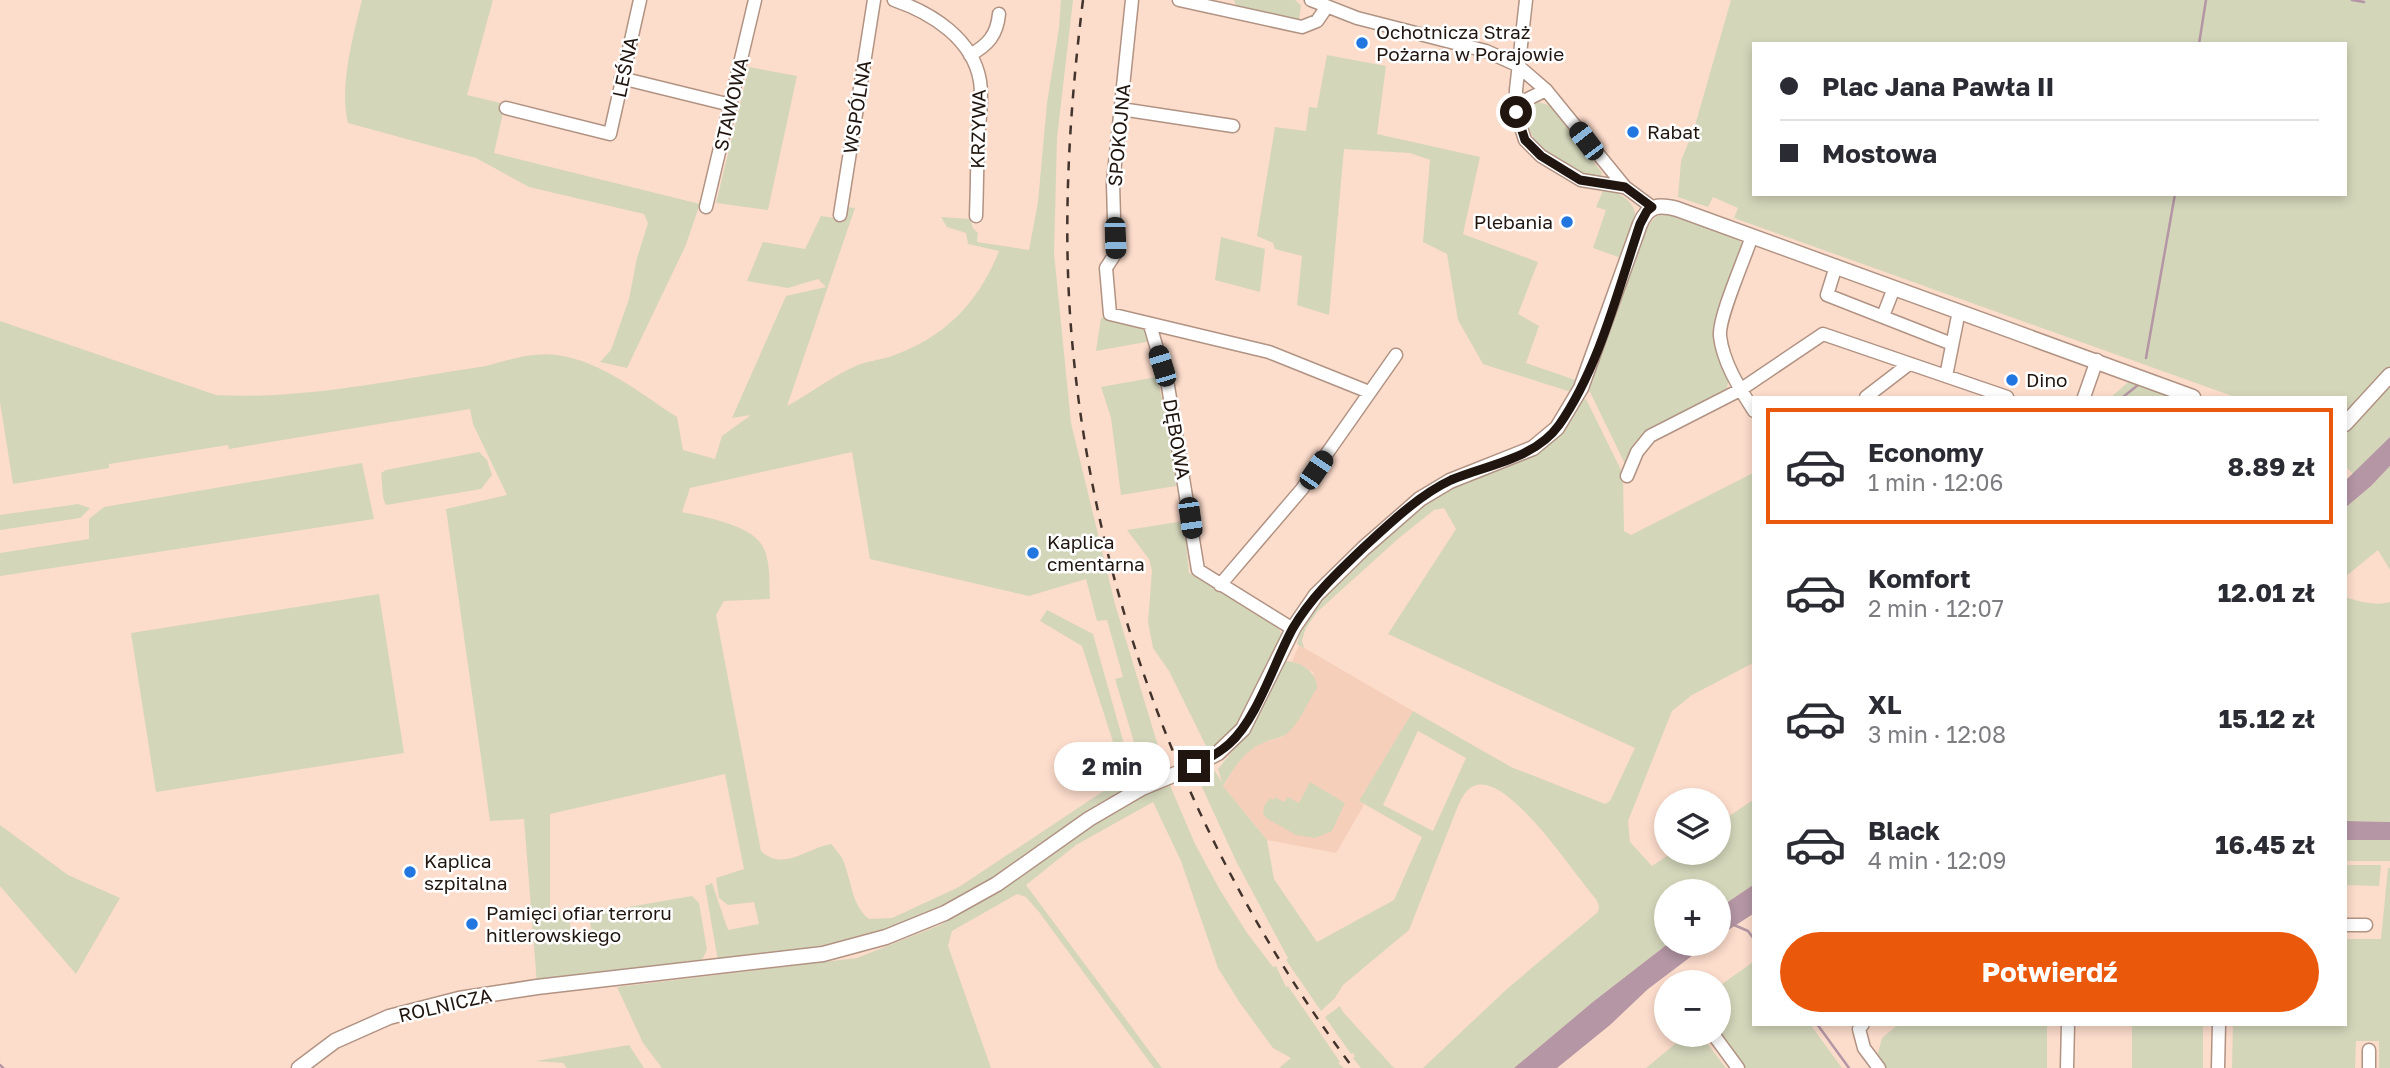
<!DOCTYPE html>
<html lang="pl">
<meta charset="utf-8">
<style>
:root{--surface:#fff;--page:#f7f7f7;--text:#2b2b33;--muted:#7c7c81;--line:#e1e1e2;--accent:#ea580c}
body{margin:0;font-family:"Golos Text",sans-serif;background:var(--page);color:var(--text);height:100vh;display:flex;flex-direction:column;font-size:26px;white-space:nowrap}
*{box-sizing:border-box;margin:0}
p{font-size:23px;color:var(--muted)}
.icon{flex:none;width:38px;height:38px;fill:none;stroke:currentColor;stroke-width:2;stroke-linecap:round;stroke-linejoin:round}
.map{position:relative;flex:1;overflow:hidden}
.sheet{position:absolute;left:1752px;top:396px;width:595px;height:630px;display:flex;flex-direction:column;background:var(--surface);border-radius:0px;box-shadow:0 4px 10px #0003}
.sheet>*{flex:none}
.hud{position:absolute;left:1752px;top:42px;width:595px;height:154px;border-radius:0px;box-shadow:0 4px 10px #0003;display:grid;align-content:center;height:154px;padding:0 28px;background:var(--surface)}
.tools{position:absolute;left:1654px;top:788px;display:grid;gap:14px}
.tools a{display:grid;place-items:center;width:77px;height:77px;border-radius:50%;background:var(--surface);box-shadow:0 4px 10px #0003;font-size:35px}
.end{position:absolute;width:32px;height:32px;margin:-16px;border:9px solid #20150f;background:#fff;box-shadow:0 0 0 4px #fff}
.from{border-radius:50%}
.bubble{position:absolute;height:49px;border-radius:24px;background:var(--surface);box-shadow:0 4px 10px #0003;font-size:23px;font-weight:700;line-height:49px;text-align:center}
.car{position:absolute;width:21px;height:42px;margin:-21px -10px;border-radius:9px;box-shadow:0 0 5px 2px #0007;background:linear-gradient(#222 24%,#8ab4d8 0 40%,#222 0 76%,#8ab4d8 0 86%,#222 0)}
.hud b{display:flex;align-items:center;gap:24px;height:66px;font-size:26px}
.hud b+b{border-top:2px solid var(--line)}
.hud i{width:18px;height:18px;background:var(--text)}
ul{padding:12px 0 0;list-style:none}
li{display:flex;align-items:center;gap:21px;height:116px;margin:0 14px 10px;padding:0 14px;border:4px solid transparent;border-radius:0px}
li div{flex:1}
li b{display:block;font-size:26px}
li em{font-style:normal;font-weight:700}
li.active{border-color:var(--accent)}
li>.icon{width:63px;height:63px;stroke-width:1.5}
.button{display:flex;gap:14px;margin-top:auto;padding:14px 28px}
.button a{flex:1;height:80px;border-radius:42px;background:var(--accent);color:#fff;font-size:28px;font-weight:700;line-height:80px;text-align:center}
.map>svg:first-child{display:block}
.built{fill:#f6cfba}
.green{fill:#d4d6ba;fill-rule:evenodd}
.water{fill:#b496a4}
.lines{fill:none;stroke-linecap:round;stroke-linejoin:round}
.stream{stroke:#b496a4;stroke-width:2.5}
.minor-casing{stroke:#b19384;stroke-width:15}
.tertiary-casing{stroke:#b19384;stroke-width:17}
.minor{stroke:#fff;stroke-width:12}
.tertiary{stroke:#fff;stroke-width:14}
.rail{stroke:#42342c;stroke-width:2.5;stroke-dasharray:9 9;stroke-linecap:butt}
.route{stroke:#20150f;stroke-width:9}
.poi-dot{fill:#2176e0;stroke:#fff;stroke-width:2.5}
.labels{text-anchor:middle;stroke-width:5;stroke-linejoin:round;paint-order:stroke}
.poi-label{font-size:19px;fill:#20150f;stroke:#fff;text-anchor:start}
.street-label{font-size:19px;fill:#20150f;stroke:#fff}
</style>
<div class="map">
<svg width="2390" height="1068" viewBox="0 0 2390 1068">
<rect width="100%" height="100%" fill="#fcdccb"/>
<path class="built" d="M 1299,645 L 1413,711 L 1360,801 L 1364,805 L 1336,853 L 1267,840 L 1223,786 L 1239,761 L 1249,751 L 1263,742 L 1282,737 L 1314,673 L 1292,661 Z"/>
<path class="green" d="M 362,0 L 493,0 L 467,95 L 505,104 L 494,153 L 700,204 L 685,247 L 627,368 L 600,362 L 611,350 L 629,299 L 637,258 L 648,223 L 644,214 L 529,187 L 476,158 L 348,123 C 339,87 353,36 362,0 Z
M 1061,0 L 1073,0 L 1057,138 L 1054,253 L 1071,423 L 1115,604 L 1166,772 L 1153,778 L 1143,772 L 1115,679 L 1123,677 L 1107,620 L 1097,621 L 1086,579 L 1029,596 L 870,559 L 852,452 L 690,488 L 682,512 C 704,517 749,524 762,545 C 771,560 769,582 770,599 L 724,601 L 716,615 L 761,851 C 784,872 807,848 831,844 C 835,849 839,853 842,858 C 852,879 850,903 869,919 L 892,918 L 959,887 L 1108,788 L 1127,785 L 1082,646 L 1040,621 L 1047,610 L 1093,634 L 1135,783 C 1128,785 1126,790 1118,793 C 1062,821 1016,870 960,900 C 884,940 802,950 718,961 L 705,886 L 712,883 L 728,930 L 759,924 L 754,902 L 728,905 L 719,898 L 716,878 L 744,869 L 725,774 L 550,814 L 550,911 L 569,914 L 571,934 L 592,932 L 588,914 L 692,896 L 699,903 L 707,950 L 703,958 L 693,965 L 537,984 L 524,819 L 490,821 L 446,509 L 507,495 L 473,424 L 470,409 L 229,449 L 228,445 L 109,464 L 109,468 L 13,484 L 0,402 L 0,321 L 216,395 C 306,400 397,379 486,366 C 507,360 533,352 556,355 C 600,360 641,394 677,417 L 683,450 L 715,459 L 722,436 L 751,415 L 732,418 L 786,296 L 826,287 L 818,279 L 788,288 L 747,281 L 763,242 L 805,249 L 821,216 L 842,219 L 847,207 L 855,208 L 787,406 C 811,393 832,376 858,365 C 868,361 879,360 889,357 C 943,339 978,304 999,251 L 968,244 L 966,233 L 947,227 L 941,217 L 970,219 L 973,228 L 978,233 L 977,242 L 1029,250 L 1038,202 L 1047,103 L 1059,28 Z
M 1234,0 L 1295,0 L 1301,5 L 1299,21 L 1237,8 Z
M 1731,0 L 2390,0 L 2390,437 L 2353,474 L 2345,466 L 2345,397 L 2235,397 L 1734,218 L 1738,208 L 1713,197 L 1708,207 L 1678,197 L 1681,161 L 1694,129 ZM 1754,44 L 2345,44 L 2345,194 L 1754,194 Z
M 1327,55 L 1386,66 L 1377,134 L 1480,157 L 1463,234 L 1538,262 L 1518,314 L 1539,326 L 1526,363 L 1578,381 L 1574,393 L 1483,364 L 1458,320 L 1447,254 L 1423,242 L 1430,160 L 1410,153 L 1344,149 L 1329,315 L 1297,305 L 1302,256 L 1275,249 L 1273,243 L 1257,236 L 1275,127 L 1306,131 L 1309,107 L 1317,108 Z
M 749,67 L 797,76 L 768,210 L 716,203 Z
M 1538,102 L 1552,106 L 1602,173 L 1600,177 C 1569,177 1520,142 1527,108 Z
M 1605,186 C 1649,207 1636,220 1624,259 L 1593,248 L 1606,210 L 1596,207 Z
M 1666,214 C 1680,215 1730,229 1738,239 C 1742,243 1742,244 1743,249 L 1717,321 L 1729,375 L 1727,389 L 1722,396 L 1644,435 L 1627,468 L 1589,390 L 1589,384 L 1648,225 L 1657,216 Z
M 1221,237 L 1265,249 L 1260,292 L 1215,280 Z
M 1111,317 L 1148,327 L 1151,341 L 1096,351 L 1101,318 Z
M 1157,377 L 1171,437 L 1176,486 L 1121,495 L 1111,418 L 1101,387 Z
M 2131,380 L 2182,397 L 2111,397 Z
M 1586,399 L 1621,470 L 1623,478 L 1624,531 L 1631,535 L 1753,473 L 1753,663 L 1692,695 L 1672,711 L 1628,821 L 1630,842 L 1652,866 L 1673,852 L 1718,852 L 1719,823 L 1753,800 L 1753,885 L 1719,908 L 1718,891 L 1666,891 L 1666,943 L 1669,943 L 1594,1001 L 1514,1068 L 1423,1068 L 1507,989 L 1598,912 L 1599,906 L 1596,899 C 1575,876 1508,771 1474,786 C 1464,790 1460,802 1456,811 L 1409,930 L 1343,985 L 1335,998 L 1321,1011 L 1286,960 L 1288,958 L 1237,863 L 1195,772 L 1210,764 L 1222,782 L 1218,769 L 1248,732 L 1272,683 L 1286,661 C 1300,661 1318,673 1317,688 C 1308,702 1301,719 1290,731 C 1283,738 1274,738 1265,742 C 1244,750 1234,768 1223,786 L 1267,840 L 1274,879 L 1317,942 L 1394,900 L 1422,837 L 1359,801 L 1413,711 L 1511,767 L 1605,804 L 1610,801 L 1635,748 L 1388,634 L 1456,529 L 1444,508 L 1434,510 L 1399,538 L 1317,612 L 1306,628 L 1302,640 L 1304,648 L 1297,644 L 1302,624 L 1313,608 L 1411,515 L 1438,495 L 1536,452 L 1580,401 ZM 1418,731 L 1466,758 L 1433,831 L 1383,805 Z
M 479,452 L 487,460 L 492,475 L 481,489 L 386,505 C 381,496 383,484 381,473 L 386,470 Z
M 362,463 L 374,519 L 0,576 L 0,553 L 89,539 L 89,519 L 104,507 Z
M 2390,466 L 2390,570 L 2378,550 L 2345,577 L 2345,508 L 2371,486 Z
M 78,504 L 90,508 L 80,518 L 0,530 L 0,515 Z
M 1184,521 L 1189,573 L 1221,590 L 1278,627 L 1283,637 L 1239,725 L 1219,747 L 1208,750 L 1169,671 L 1153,648 L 1148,622 L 1152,571 L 1149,559 L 1127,530 Z
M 379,594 L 404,753 L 156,792 L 131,633 Z
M 2345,597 C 2360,602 2375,606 2390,602 L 2390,822 L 2345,821 Z
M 1310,782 L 1345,803 L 1332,831 L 1315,838 L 1296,835 L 1266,818 L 1263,813 L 1264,806 L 1270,798 L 1273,800 L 1275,797 L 1284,802 L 1288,797 L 1299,803 Z
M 1169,783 L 1195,844 L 1220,890 L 1247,933 L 1273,967 L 1276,966 L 1286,987 L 1288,986 L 1340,1062 L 1338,1063 L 1344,1068 L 1279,1068 L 1291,1058 L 1273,1048 L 1240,1003 L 1218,968 L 1181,861 L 1153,802 L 1076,845 L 1026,885 L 1162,1068 L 1154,1068 L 1039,912 L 1026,897 L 1017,894 L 952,931 L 948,946 L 991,1068 L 662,1068 L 643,1043 L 617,987 L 857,958 L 940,925 L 1013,882 L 1111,812 Z
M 0,825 L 68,875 L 120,898 L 76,974 L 0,886 Z
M 2345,840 L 2390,840 L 2390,861 L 2345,861 Z
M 2345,865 L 2381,865 L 2379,886 L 2345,885 Z
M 2388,868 L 2390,868 L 2390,1068 L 2379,1068 L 2379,1041 L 2356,1041 L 2355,1068 L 2232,1068 L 2233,1024 L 2345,1024 L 2345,939 L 2381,939 Z
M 1753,962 L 1754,1024 L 1810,1024 L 1842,1068 L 1744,1068 L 1719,1033 L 1718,987 Z
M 1340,1006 L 1343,1012 L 1394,1068 L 1361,1068 L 1353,1058 L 1355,1056 L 1353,1053 L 1351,1054 L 1325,1017 Z
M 1899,1024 L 2047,1024 L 2047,1068 L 1886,1068 L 1877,1056 L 1882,1038 Z
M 2132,1024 L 2203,1024 L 2203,1068 L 2132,1068 Z
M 1687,1034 L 1700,1034 L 1726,1068 L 1646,1068 Z
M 629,1045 L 644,1068 L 567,1068 L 563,1063 L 536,1061 Z"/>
<path class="water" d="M 2390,437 L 2390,466 L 2371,486 L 2345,508 L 2345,481 Z
M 2345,821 L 2390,822 L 2390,840 L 2345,840 Z
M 1753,885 L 1753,914 L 1719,936 L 1719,908 Z
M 1669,943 L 1709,943 L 1648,989 L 1610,1025 L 1557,1068 L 1514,1068 L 1594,1001 Z"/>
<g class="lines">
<path class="stream" d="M 2352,0 L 2364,2
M 2199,44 L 2206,0
M 2146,358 L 2175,194
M 2123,397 L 2138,385
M 1734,925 L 1748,931 L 1754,939
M 1817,1024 L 1849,1068
M 0,1065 L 3,1068"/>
<g class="minor-casing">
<path id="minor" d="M 894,0 C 932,13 973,39 980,81 C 983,101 979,121 978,140 C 977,165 977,191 976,216
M 1132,0 L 1113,183 L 1115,254 L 1106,268 L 1110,314 L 1269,352 L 1369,392
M 1179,0 L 1302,27 L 1317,21 L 1326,8
M 1311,0 L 1357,18 L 1486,51 L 1517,65 L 1546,90 L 1625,187 L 1652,207
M 1526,0 L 1516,90 L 1516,112 L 1525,140 L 1541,156 L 1581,180 L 1624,187
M 970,55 C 988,45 997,35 999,14
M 621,78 L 731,105
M 506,108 L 610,134 L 640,0
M 1121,109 L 1233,126
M 1516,112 L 1526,100 L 1546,90
M 706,207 L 755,0
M 840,215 L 874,0
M 1752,236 C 1745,258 1718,318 1720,336 C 1723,363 1740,389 1754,411
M 1836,266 L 1827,295 L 1952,344
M 1883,316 L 1894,288
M 1150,325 L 1168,386 L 1198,570 L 1293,629
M 1946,376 L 1959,311
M 1866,397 L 1909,364
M 2084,397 L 2097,360
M 1627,476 L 1637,452 L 1650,436 L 1740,390 L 1823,334 L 2007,397
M 1220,585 L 1302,489 L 1396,355
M 2345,925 L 2366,925
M 1863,1024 L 1859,1029 L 1864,1048 L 1879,1068
M 1713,1034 L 1738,1068
M 2067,1068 L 2068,1024
M 2218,1068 L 2219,1024
M 2369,1068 L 2369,1050"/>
</g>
<g class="tertiary-casing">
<path id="tertiary" d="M 2345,424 L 2390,375
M 1185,770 L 1218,753 L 1243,729 L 1294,627 L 1316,595 L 1364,548 L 1420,499 L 1450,481 L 1533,448 L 1557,428 L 1581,388 L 1640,224 C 1648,205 1659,204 1677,209 L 2193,397
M 299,1068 L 335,1041 L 389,1017 L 459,999 L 537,987 L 823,954 L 886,937 L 945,913 L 997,884 L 1089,819 L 1142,788 L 1178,773"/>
</g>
<use href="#minor" class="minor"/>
<use href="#tertiary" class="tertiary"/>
<path class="rail" d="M 1083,0 C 1069,113 1062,227 1072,340 C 1095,603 1195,857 1353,1068"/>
</g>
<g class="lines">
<path class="route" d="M 1194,766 C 1206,760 1219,753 1229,744 C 1258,718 1274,662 1293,628 C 1311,597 1338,572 1363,548 C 1389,524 1419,495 1451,480 C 1486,465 1535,459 1559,425 C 1599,368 1618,290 1640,224 L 1647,211 L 1652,207 L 1625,187 L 1580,180 L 1541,156 L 1525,140 L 1516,112"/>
</g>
<g class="poi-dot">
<circle cx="1362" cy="43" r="7"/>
<circle cx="1633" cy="132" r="7"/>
<circle cx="1567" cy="222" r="7"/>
<circle cx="2012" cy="380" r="7"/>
<circle cx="1033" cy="553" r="7"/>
<circle cx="410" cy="872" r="7"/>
<circle cx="472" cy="924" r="7"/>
</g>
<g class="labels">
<g class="poi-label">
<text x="1376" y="39">Ochotnicza Straż<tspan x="1376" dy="22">Pożarna w Porajowie</tspan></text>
<text x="1647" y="139">Rabat</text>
<text x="1553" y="229" text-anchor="end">Plebania</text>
<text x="2026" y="387">Dino</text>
<text x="1047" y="549">Kaplica<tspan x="1047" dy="22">cmentarna</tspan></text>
<text x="424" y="868">Kaplica<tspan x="424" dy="22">szpitalna</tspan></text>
<text x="486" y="920">Pamięci ofiar terroru<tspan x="486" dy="22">hitlerowskiego</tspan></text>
</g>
<g class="street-label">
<text transform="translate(625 67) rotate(-78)" y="7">LEŚNA</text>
<text transform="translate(731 104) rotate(-77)" y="7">STAWOWA</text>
<text transform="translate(857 107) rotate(-81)" y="7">WSPÓLNA</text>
<text transform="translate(978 129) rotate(-89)" y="7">KRZYWA</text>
<text transform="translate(1119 135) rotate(-85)" y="7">SPOKOJNA</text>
<text transform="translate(1177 439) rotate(80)" y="7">DĘBOWA</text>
<text transform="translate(445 1005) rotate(-13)" y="7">ROLNICZA</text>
</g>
</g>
</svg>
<div class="tools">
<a><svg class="icon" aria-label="layers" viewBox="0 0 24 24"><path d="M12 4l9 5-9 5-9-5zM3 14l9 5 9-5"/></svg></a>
<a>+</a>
<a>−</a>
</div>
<i class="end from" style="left:1516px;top:112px"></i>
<i class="end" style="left:1194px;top:766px"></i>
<div class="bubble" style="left:1054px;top:742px;width:116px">2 min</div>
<i class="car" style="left:1586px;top:141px;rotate:323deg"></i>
<i class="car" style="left:1115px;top:238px;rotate:178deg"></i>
<i class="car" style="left:1162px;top:366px;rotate:343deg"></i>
<i class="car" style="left:1316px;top:470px;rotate:34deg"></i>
<i class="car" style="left:1190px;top:518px;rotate:172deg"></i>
<div class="hud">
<b><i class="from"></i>Plac Jana Pawła II</b>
<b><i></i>Mostowa</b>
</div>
<section class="sheet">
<ul>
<li class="active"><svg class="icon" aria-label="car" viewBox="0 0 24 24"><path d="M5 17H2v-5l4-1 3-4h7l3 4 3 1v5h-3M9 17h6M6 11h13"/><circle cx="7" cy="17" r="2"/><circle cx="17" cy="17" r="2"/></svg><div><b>Economy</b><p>1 min · 12:06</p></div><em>8.89 zł</em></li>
<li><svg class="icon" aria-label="car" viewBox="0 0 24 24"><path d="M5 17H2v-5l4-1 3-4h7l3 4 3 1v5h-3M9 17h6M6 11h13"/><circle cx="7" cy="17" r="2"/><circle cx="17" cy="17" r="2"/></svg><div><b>Komfort</b><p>2 min · 12:07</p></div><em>12.01 zł</em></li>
<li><svg class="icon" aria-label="car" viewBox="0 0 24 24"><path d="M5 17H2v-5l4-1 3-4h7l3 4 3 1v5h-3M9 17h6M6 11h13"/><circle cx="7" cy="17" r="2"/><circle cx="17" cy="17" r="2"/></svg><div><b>XL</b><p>3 min · 12:08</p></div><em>15.12 zł</em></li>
<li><svg class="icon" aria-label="car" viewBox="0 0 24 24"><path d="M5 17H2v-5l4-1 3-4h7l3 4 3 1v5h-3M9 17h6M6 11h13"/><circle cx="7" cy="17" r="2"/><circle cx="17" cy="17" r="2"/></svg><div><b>Black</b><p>4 min · 12:09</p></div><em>16.45 zł</em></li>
</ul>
<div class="button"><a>Potwierdź</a></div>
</section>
</div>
